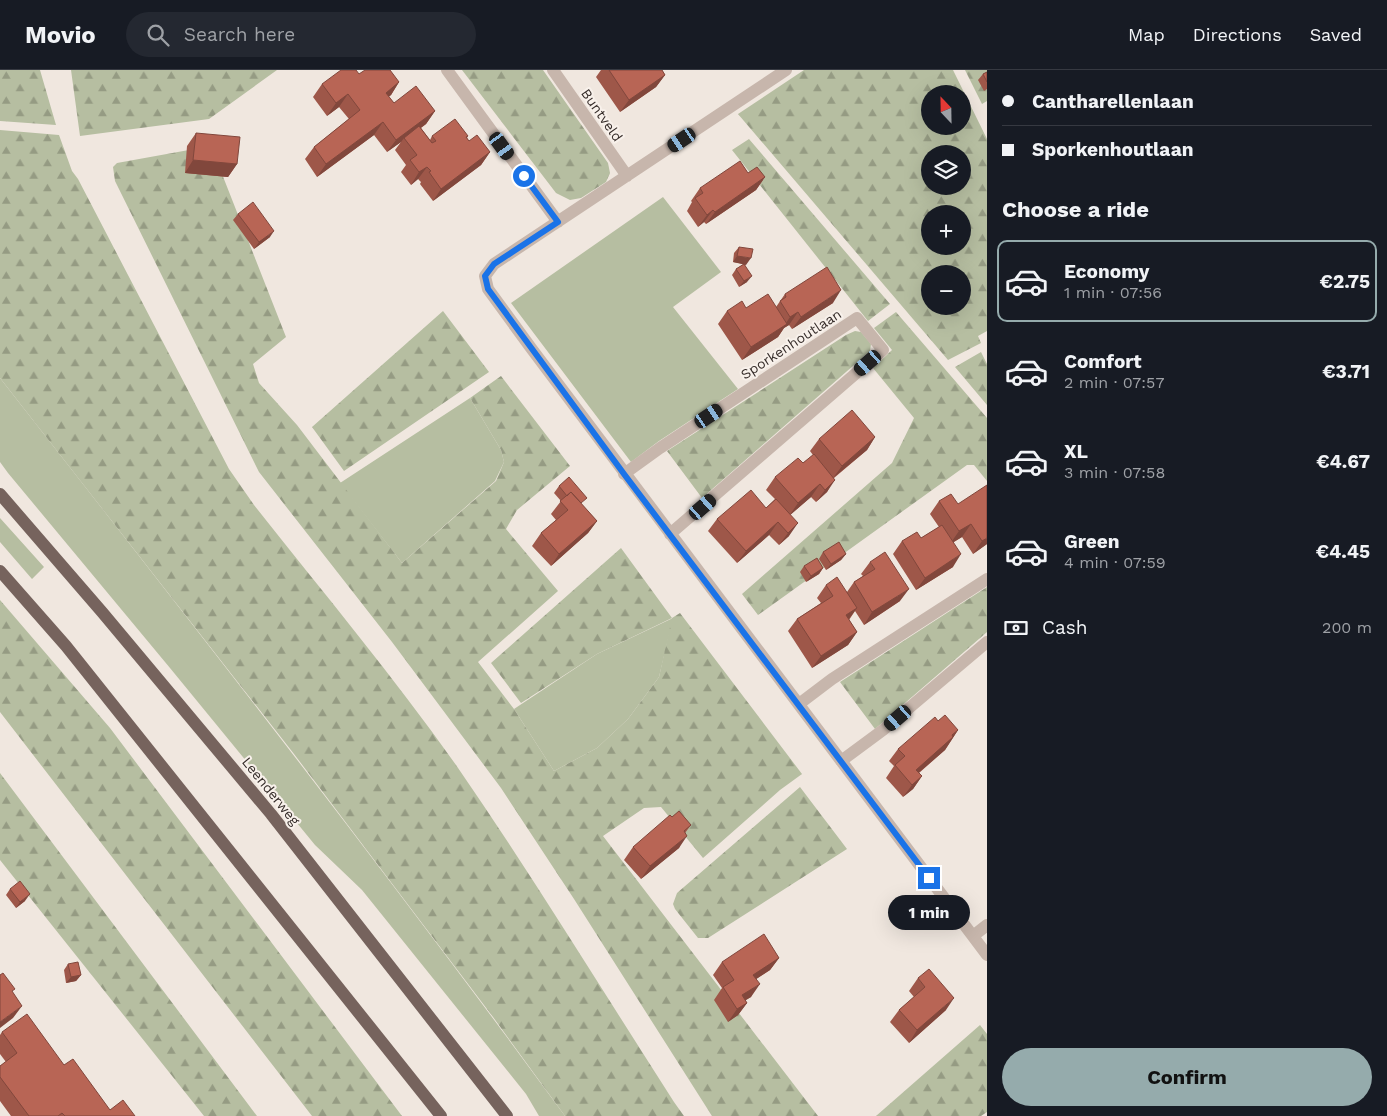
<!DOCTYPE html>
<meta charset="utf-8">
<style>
:root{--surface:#171b24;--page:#242831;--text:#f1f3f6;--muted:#9ea1a6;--line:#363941;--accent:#95abac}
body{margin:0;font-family:"Work Sans",sans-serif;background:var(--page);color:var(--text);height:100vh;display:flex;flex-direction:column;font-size:19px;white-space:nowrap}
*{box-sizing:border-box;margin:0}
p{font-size:16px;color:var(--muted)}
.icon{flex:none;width:28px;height:28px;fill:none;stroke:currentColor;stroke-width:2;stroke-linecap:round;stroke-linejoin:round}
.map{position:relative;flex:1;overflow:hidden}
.details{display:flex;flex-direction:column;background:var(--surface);width:400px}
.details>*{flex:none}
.hud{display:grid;align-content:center;height:110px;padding:0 15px;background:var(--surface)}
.needle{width:32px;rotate:338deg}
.fabs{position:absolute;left:921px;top:15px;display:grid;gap:10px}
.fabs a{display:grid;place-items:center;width:50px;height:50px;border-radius:50%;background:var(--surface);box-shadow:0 5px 20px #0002;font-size:25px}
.end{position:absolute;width:22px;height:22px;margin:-11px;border:6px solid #1a73e8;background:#fff;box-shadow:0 0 0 2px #fff}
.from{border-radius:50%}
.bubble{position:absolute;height:35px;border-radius:18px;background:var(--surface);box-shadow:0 5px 20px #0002;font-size:16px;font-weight:700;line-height:35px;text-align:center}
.car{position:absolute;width:15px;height:30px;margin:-15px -8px;border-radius:6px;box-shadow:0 0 4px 1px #0007;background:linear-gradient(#222 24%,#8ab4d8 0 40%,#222 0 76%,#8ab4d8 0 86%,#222 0)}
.hud b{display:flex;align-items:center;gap:18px;height:48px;font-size:19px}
.hud b+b{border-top:1px solid var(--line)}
.hud i{width:12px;height:12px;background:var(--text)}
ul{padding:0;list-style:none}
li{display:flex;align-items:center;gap:15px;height:82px;margin:0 10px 8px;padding:0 5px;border:2px solid transparent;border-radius:10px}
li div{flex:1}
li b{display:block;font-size:19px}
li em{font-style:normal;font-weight:700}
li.on{border-color:var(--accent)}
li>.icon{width:45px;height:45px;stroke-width:1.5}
h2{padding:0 15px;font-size:22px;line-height:60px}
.pay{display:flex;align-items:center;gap:12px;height:55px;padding:0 15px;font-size:19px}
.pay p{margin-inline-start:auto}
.cta{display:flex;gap:10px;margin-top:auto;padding:10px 15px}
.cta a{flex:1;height:58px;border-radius:30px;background:var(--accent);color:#111;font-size:20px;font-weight:700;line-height:58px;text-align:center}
header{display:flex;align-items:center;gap:30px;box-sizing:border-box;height:70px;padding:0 25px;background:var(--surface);border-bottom:1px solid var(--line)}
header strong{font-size:24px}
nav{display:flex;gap:28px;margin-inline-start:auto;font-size:18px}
.search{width:350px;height:45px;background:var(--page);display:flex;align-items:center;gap:12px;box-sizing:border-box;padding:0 18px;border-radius:28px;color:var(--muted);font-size:19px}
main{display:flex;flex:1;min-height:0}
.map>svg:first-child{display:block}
.green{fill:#b6bea1}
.forest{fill:url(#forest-firs);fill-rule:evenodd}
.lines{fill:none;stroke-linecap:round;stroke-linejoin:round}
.minor{stroke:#c7b6ac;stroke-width:12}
.major{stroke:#76635d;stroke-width:12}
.wall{fill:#9e5749}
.shaded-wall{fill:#81473c}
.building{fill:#b86555;stroke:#81473c}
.route{stroke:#1a73e8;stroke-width:6}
.labels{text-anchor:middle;stroke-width:4;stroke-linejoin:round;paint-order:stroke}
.street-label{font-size:14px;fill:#362d2a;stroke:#f8f1eb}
</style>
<header>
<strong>Movio</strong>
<div class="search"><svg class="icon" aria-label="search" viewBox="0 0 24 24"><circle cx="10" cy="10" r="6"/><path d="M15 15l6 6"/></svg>Search here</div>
<nav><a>Map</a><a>Directions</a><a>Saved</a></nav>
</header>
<main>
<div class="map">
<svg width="987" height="1046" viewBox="0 0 987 1046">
<defs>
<pattern id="forest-firs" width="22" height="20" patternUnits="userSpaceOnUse" patternTransform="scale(1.25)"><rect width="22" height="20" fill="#b6bea1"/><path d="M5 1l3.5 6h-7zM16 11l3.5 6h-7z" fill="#959b83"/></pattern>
</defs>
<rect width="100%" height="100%" fill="#f0e7df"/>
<path class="green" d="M 663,127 L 721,202 L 673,237 L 738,319 L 659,371 L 631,392 L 511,233 Z
M 0,308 C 191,552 382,796 565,1046 L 539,1046 L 526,1024 L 362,820 L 315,775 L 170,598 L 8,403 L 0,392 Z
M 470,328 L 501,380 L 504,392 L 495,411 L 402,493 L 340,413 Z
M 0,448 L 44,497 L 32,509 L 0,472 Z
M 673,548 L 659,607 L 628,649 L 597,678 L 554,701 L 514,639 L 597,584 Z"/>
<path class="forest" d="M 0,0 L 40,0 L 56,55 L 0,51 Z
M 71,0 L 277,0 L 209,49 L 80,66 Z
M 462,0 L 543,0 L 608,93 L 610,103 L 606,112 L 581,128 L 570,130 L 556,123 Z
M 804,0 L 953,0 L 987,69 L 987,261 L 978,266 L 981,273 L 948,290 L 738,44 ZM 930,24 L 962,24 L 962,56 L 930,56 ZM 930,84 L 962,84 L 962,116 L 930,116 ZM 930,144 L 962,144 L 962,176 L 930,176 ZM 930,204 L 962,204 L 962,236 L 930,236 Z
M 965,0 L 987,0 L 987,31 L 982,34 Z
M 0,60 L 59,65 L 72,101 L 78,109 L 229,399 L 254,435 C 322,521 393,606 456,695 C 532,805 602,920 674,1032 L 684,1046 L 565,1046 L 493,947 L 294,684 L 0,308 Z
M 749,69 L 890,234 L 868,251 L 732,80 Z
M 211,76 L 286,267 L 253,294 L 259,313 L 297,355 L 402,493 L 496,411 L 504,392 L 501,380 L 470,328 L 501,306 L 570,396 L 517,440 L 506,459 L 558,521 L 478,592 L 514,639 L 554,701 L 597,678 L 628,649 L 659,607 L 672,548 L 597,584 L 521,633 L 491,593 L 621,478 L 672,548 L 680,543 L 802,704 L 780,720 L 703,788 L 661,737 L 644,738 L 603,766 L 818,1046 L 712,1046 L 574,829 L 501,718 L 392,572 L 259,402 L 115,111 L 113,97 L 117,93 Z
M 443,241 L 489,302 L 344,401 L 312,357 Z
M 896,242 L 987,348 L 987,411 L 974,395 L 967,395 L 758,545 L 742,524 L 892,393 L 914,348 L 873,298 L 892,280 L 874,258 Z
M 855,261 L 861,262 L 871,274 L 870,281 L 702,428 L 667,381 L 846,265 Z
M 981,282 L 987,294 L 987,335 L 955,297 Z
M 987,517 L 987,562 L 875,659 L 840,612 Z
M 0,530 L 110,658 L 402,1046 L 312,1046 L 0,642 Z
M 0,703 L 257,1046 L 204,1046 L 0,790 Z
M 800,717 L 847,779 L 708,868 L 698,868 L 675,839 L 673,834 L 677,823 Z
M 980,955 L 987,964 L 987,1042 L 981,1046 L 876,1046 Z"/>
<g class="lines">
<path class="minor" d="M 447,0 L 558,152
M 553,0 L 627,106
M 786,0 L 494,194 L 485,206 L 488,219 L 531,278 L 987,885
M 624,404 L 660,378 L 857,248 L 883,280 L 670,464
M 799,634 L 832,609 L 987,509
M 841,691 L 883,660 L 987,572
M 973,866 L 987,855"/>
<path class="major" d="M 0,424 L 102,542 L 271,744 L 507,1046
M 0,501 L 66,576 L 441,1046"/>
</g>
<path class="wall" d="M 601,0 L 662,0 L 665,5 L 656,17 L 620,42 L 596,7 Z
M 987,2 L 987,19 L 984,21 L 978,10 L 983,4 Z
M 399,12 L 391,25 L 388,27 L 394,33 L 435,41 L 426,54 L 421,58 L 430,70 L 432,66 L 468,66 L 467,68 L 469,71 L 490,82 L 481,95 L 433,131 L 420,114 L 421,112 L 418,109 L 411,115 L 401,102 L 406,95 L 395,80 L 401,72 L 387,82 L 374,65 L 317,107 L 305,89 L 314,77 L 349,49 L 339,37 L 327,46 L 313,27 L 322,14 Z
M 196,63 L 237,94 L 228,107 L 185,103 L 187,76 Z
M 748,103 L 765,107 L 756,120 L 706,154 L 704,152 L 698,157 L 687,141 L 692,132 L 691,131 L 700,118 Z
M 238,144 L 270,167 L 254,179 L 233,150 Z
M 739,177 L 746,195 L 745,194 L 747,212 L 739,217 L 732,205 L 736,199 L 744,194 L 733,192 L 734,183 Z
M 785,224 L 833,233 L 792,259 L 789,255 L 784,258 L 778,267 L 742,290 L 718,254 L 727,241 L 746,238 L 776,237 Z
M 875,367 L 867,380 L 834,408 L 827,422 L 816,432 L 811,427 L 790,445 L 789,466 L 779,475 L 769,465 L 737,493 L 708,461 L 717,449 L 766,438 L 775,429 L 766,420 L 775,407 L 803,393 L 813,385 L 810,381 L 819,369 Z
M 559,416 L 582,435 L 597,451 L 588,463 L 551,496 L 532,476 L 541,463 L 556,450 L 551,444 L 561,431 L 554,423 Z
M 939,431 L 958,434 L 987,474 L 973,484 L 962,467 L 954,472 L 953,497 L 916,520 L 893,484 L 902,471 L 921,468 L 939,457 L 930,444 Z
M 823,482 L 846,484 L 841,490 L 826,500 L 819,489 Z
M 870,492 L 900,531 L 864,555 L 855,541 L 849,550 L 857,562 L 848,575 L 812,598 L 788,561 L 797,549 L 821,533 L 817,528 L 826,515 L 847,522 L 854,512 L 863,506 L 861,504 Z
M 804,496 L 823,498 L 819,504 L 806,512 L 800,502 Z
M 938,651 L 958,660 L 945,680 L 919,703 L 922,706 L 913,719 L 903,727 L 886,708 L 894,696 L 889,691 L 898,679 Z
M 672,747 L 691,755 L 685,763 L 679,778 L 641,809 L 624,790 L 633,777 Z
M 10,819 L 25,831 L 16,838 L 6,825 Z
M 779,888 L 770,900 L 756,909 L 751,927 L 745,930 L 747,933 L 738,945 L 728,952 L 714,930 L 722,918 L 713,905 L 722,892 Z
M 68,894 L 81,905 L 76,911 L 66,913 L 64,900 Z
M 918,908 L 946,940 L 909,973 L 890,952 L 899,940 L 914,927 L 909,921 Z
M 2,962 L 64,995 L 110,1040 L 135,1046 L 11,1046 L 0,1031 L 0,996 L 6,992 L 0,984 L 0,965 Z"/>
<path class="shaded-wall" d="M 665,5 L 656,17 L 620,42 L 629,30 Z
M 399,12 L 391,25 L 377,36 L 386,23 Z
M 348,24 L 339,37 L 327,46 L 336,33 Z
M 435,41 L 426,54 L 405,69 L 404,68 L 401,72 L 387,82 L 396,70 Z
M 383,52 L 374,65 L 317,107 L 326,94 Z
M 490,82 L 481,95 L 433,131 L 441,119 Z
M 193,90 L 237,94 L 228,107 L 185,103 Z
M 427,97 L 418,109 L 411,115 L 419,102 Z
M 765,107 L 756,120 L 706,154 L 715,142 Z
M 713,140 L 704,152 L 698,157 L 707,145 Z
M 274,161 L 270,167 L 254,179 L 259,172 Z
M 737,186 L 751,188 L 746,195 L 733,192 Z
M 752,206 L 747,212 L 739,217 L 744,211 Z
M 841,220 L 833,233 L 792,259 L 801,247 Z
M 798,242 L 789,255 L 784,258 L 778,267 L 742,290 L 751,277 L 784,256 L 790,247 Z
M 875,367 L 867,380 L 833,408 L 842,396 Z
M 835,410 L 827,422 L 816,432 L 825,420 Z
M 820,414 L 811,427 L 789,446 L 798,433 Z
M 597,451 L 588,463 L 551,496 L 559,484 Z
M 778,452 L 769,465 L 737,493 L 746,481 Z
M 798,453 L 789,466 L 779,475 L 788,463 Z
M 971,454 L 962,467 L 950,474 L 959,461 Z
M 987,468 L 987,474 L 973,484 L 982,471 Z
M 846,484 L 841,490 L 826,500 L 831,494 Z
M 961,484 L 953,497 L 916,520 L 925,508 Z
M 823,498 L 819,504 L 806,512 L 811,506 Z
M 909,519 L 900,531 L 864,555 L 872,542 Z
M 857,538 L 848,550 L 846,545 Z
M 857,562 L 848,575 L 812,598 L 821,586 Z
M 958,660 L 945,680 L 909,711 L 916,700 Z
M 922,706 L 913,719 L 903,727 L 912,715 Z
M 687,766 L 679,778 L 641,809 L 650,796 Z
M 30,824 L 25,831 L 16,838 L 20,832 Z
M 779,888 L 770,900 L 744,917 L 753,905 Z
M 81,905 L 76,911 L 66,913 L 71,907 Z
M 760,914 L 751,927 L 735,937 L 742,925 Z
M 954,928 L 946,940 L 909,973 L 917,960 Z
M 747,933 L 738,945 L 728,952 L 737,939 Z
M 22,936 L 13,948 L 0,958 L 0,952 Z"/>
<path class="building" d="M 341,0 L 356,0 L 359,4 L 365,0 L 390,0 L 399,12 L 386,23 L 394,33 L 416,16 L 435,41 L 396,70 L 383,52 L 326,94 L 314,77 L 360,40 L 348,24 L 336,33 L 322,14 Z
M 609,0 L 662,0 L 665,5 L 629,30 Z
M 987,2 L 987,12 L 983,4 Z
M 455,49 L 468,66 L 466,67 L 469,71 L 477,65 L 490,82 L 441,119 L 429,102 L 431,101 L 427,97 L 419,102 L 410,90 L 417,85 L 404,68 L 419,56 L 432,73 L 436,71 L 432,66 Z
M 196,63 L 240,67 L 237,94 L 193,90 Z
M 740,91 L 748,103 L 757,97 L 765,107 L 715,142 L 713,140 L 707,145 L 695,128 L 703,123 L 700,118 Z
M 253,132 L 274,161 L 259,172 L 238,144 Z
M 739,177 L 753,179 L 751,188 L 737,186 Z
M 744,194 L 752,206 L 744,211 L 736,199 Z
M 827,197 L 841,220 L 801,247 L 798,242 L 790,247 L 780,231 L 786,227 L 785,224 Z
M 768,224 L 787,254 L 751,277 L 727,241 L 742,231 L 746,238 Z
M 852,340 L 875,367 L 842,396 L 819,369 Z
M 814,384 L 835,410 L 825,420 L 820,414 L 798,433 L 775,407 L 798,388 L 803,393 Z
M 569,407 L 587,428 L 581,433 L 571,422 L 567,426 L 559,416 Z
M 987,415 L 987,468 L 982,471 L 971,454 L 959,461 L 939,431 L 951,424 L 958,434 Z
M 751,420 L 766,438 L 776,429 L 798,453 L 788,463 L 778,452 L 746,481 L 717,449 Z
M 571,422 L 597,451 L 559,484 L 541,463 L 568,440 L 560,431 Z
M 942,455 L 961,484 L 925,508 L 902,471 L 917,462 L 921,468 Z
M 839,472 L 846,484 L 831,494 L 823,482 Z
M 885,482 L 909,519 L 872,542 L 854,512 L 875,499 L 870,492 Z
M 817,488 L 823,498 L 811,506 L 804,496 Z
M 837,507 L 857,538 L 846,545 L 857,562 L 821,586 L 797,549 L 833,526 L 826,515 Z
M 945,645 L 958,660 L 952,665 L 953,667 L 916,700 L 922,706 L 912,715 L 895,695 L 905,686 L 898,679 L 935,647 L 938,651 Z
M 679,741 L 691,755 L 684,761 L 687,766 L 650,796 L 633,777 L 670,745 L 672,747 Z
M 20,811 L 30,824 L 20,832 L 10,819 Z
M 764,864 L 779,888 L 753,905 L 760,914 L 742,925 L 747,933 L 737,939 L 723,917 L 734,910 L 722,892 Z
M 78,892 L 81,905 L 71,907 L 68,894 Z
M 929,899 L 954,928 L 917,960 L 899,940 L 925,917 L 918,908 Z
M 3,903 L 15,919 L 12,921 L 22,936 L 0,952 L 0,905 Z
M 27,944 L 64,995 L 73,989 L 110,1040 L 123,1030 L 135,1046 L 65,1046 L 62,1043 L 58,1046 L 29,1046 L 0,1007 L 0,996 L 17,983 L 2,962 Z"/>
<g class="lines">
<path class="route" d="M 524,106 L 558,152 L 494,194 L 485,206 L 488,219 L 624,404 L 929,808"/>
</g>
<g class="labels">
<g class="street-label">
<text transform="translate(602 45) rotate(55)" y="5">Buntveld</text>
<text transform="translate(791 274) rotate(-33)" y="5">Sporkenhoutlaan</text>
<text transform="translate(271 721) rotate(51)" y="5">Leenderweg</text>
</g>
</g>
</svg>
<div class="fabs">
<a><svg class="needle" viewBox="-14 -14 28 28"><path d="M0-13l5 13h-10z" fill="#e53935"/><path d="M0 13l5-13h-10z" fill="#9ea1a6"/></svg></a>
<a><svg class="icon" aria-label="layers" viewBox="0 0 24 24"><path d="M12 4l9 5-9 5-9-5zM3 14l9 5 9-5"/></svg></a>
<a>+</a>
<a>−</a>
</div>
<i class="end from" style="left:524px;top:106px"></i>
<i class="end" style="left:929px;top:808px"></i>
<div class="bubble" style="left:888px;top:825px;width:82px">1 min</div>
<i class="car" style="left:682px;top:70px;rotate:236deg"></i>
<i class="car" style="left:502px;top:76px;rotate:144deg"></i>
<i class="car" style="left:868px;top:293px;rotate:229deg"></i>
<i class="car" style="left:709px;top:346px;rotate:56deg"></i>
<i class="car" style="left:703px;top:437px;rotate:49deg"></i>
<i class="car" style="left:898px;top:648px;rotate:229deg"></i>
</div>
<section class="details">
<div class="hud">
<b><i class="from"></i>Cantharellenlaan</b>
<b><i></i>Sporkenhoutlaan</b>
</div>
<h2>Choose a ride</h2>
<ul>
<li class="on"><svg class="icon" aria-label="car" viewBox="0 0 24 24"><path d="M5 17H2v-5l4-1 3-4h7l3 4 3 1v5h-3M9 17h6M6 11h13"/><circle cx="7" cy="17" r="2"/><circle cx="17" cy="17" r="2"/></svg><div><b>Economy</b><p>1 min · 07:56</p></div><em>€2.75</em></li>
<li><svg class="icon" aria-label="car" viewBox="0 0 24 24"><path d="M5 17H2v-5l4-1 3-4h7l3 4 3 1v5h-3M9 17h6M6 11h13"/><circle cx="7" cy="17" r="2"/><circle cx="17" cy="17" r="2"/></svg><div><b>Comfort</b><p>2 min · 07:57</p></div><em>€3.71</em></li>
<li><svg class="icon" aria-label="car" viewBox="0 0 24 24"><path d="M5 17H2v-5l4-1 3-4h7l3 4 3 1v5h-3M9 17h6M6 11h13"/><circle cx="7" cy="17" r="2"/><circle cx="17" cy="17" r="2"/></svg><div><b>XL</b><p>3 min · 07:58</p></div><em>€4.67</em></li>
<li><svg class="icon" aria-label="car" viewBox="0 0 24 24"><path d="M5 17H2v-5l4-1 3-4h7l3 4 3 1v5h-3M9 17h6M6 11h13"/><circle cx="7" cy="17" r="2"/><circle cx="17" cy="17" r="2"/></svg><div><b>Green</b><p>4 min · 07:59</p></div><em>€4.45</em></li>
</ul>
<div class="pay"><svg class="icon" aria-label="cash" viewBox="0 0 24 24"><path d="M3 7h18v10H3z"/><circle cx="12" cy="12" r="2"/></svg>Cash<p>200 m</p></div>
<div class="cta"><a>Confirm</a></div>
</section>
</main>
